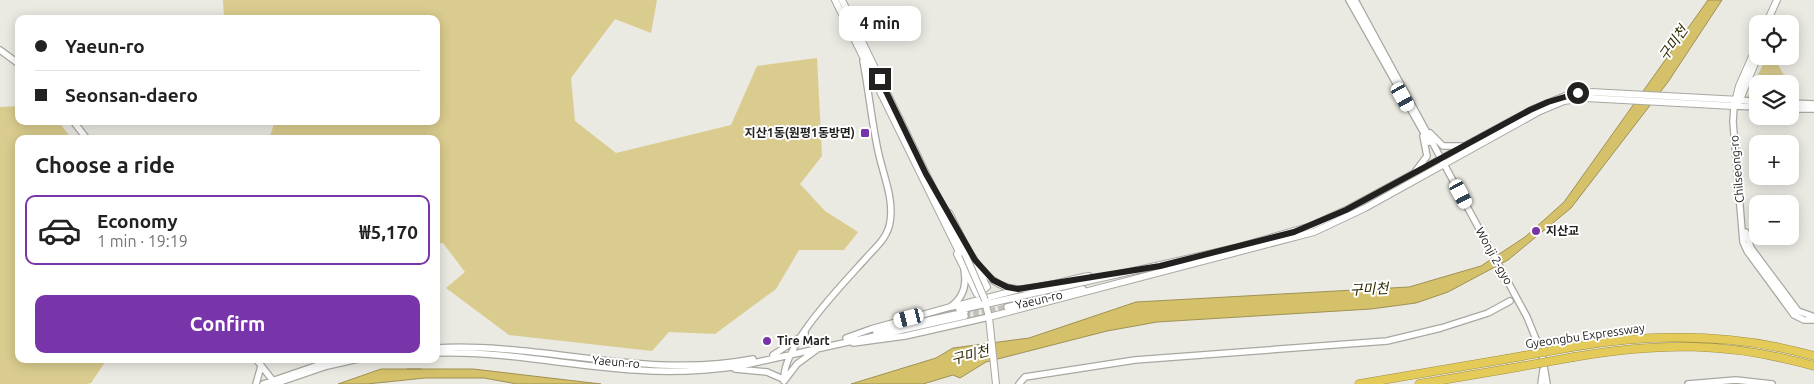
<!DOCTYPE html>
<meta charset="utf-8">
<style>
:root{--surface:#fff;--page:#f2f2f2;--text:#222;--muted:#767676;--line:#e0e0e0;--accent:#7835aa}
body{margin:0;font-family:Ubuntu,"Noto Sans KR",sans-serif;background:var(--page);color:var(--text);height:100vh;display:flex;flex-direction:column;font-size:19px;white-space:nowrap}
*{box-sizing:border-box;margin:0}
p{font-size:16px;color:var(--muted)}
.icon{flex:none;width:28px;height:28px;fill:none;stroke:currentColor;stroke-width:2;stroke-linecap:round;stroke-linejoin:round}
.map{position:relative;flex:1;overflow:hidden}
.details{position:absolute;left:15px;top:135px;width:425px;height:228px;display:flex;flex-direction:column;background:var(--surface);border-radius:10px;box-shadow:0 2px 12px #0003}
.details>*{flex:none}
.hud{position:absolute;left:15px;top:15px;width:425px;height:110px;border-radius:10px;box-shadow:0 2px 12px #0003;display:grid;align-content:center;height:110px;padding:0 20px;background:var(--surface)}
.tools{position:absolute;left:1749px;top:15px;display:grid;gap:10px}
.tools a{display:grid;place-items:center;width:50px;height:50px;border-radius:10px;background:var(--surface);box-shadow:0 2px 12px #0003;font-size:25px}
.end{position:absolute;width:22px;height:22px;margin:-11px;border:6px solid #22211f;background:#fff;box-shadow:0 0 0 2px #fff}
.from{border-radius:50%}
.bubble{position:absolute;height:35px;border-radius:10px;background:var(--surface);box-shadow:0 2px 12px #0003;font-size:16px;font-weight:700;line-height:35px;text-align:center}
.car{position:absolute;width:15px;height:30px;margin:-15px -8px;border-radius:6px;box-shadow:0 0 4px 1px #0007;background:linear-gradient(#fff 24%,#345 0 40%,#fff 0 76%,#345 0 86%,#fff 0)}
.hud b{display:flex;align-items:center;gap:18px;height:48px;font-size:19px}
.hud b+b{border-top:1px solid var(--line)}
.hud i{width:12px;height:12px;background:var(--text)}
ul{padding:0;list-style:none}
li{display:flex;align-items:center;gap:15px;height:70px;margin:0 10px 8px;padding:0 10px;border:2px solid var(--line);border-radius:10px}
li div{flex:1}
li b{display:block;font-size:19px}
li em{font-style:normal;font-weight:700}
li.on{border-color:var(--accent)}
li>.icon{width:45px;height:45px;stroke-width:1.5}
h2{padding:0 20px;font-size:22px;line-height:60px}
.primary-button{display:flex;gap:10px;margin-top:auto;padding:10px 20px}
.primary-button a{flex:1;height:58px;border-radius:10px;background:var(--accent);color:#fff;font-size:20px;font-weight:700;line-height:58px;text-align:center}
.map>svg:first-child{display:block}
.green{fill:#dacc8e}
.water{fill:#d4c16a;stroke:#9f9154}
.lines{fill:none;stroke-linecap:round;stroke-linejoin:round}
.stream{stroke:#9f9154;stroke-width:1}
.tertiary-tunnel{stroke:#c2c1bb;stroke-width:5.5;stroke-dasharray:5.5 3;stroke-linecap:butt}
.tertiary-casing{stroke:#a9a7a1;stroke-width:8}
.secondary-casing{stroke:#a9a7a1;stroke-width:8}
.motorway-casing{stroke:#a09045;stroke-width:9}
.tertiary{stroke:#fff;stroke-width:5.5}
.secondary{stroke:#fff;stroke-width:6}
.motorway{stroke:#e4cb59;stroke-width:8}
.secondary-bridge-casing{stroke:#a9a7a1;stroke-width:8;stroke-linecap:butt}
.motorway-bridge-casing{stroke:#a09045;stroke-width:9;stroke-linecap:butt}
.secondary-bridge{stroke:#fff;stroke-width:6}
.motorway-bridge{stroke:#e4cb59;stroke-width:8}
.route{stroke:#22211f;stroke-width:6}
.poi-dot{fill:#7835aa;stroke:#fff;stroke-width:2}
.labels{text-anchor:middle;stroke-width:4;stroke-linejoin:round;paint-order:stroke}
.poi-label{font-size:12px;font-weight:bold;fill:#22211f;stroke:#fff;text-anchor:start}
.street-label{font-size:12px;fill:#22211f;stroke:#fff}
.water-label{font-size:14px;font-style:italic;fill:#312902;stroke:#fff}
</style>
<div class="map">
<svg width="1814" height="384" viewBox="0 0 1814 384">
<rect width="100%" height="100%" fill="#eae9e2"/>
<path class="green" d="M 223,0 L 657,0 L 651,33 L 615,19 L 571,78 L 575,121 L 616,153 L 731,125 L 757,66 L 817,58 L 822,156 L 800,184 L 825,211 L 858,232 L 844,250 L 799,250 L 776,289 L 715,334 L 669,332 L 652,351 L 509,335 L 446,288 L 465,272 L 443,243 L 436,244 L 436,139 L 269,139 L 275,121 L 436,121 L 436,19 L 224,19 Z
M 1767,56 L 1773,56 L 1789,84 L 1758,84 L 1757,98 L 1747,98 Z
M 19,106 L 19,121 L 58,121 L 72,139 L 19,139 L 19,359 L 107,359 L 91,383 L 87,384 L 0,384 L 0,107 Z"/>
<path class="water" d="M 1708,0 L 1722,0 L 1668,82 L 1571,208 L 1508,260 L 1448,292 L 1416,303 L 1371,309 L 1157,322 L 1107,331 L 986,362 L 960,378 L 953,375 L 923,384 L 851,384 L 936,358 L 953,348 L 1029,338 L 1136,302 L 1409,287 L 1481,266 L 1525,237 L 1564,202 Z
M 381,369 L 473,369 L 601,384 L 517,384 L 484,378 L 425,378 L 367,384 L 338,384 Z"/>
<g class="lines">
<path class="stream" d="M 407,369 L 421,369"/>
<path class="tertiary-tunnel" d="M 965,312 L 990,306
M 965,316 L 1007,307"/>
<g class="tertiary-casing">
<path id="tertiary" d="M 1349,0 L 1429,142
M 1355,0 L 1527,317 L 1542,354 L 1547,384
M 0,50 L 19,64
M 1740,100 L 1758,102
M 1790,103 L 1814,104
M 1758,107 L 1734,106 L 1733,122 L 1743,242 L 1747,251 L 1794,315 L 1804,320 L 1814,320
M 1790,109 L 1814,109
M 73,121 L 87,139
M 1430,133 L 1443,146 L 1463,146
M 1415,172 L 1427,156 L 1423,136
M 1746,232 L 1751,248 L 1798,311 L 1812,316
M 951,307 L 1017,290
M 1007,307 L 1083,289
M 959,310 L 986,304
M 805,331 L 805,337 L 809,342 L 821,344
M 876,332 L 965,312
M 846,338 L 871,329 L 950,307 C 963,298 967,285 964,270
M 853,343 L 905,336 L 989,317
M 436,348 C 542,342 646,380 753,359
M 436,353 C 504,351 570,366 637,370 C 672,373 705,371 740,366 L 965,316
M 773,355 L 799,338
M 256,359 L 274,382
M 735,369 L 767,372 L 783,379
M 784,381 C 781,346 845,282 867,257 C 876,247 888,237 890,222 C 894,200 884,177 879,155 C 872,125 869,92 863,61
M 784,381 L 797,364 L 816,350
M 256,384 L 261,366
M 263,384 L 336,359
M 274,384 L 327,366 L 358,359
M 1019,384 L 1025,377 L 1135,360 L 1387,341 L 1441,328 L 1488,313 L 1510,301
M 1541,384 L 1543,370
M 1688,384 L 1736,380 L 1772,384"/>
</g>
<g class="secondary-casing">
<path id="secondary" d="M 835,0 L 961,256
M 842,0 L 965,254
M 1766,24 L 1777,0
M 1739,102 L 1758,56
M 949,213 C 964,240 980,288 1018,289 C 1041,289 1066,280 1089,276
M 957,254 L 977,294 L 987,287 L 977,267
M 985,302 L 989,317 L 996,384
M 986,304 L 1235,248 L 1311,226 L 1346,210 L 1531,110 L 1565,96 L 1591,92 L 1740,100
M 989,317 L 1314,232 L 1365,208 L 1540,111 L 1564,101 L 1586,98 L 1734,106 L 1739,86 L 1758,43"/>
</g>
<g class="motorway-casing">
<path id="motorway" d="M 1572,347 C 1654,333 1734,333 1814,356
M 1574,357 C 1661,342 1729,342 1814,366
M 1359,384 L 1506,359
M 1419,384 L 1507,369"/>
</g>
<use href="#tertiary" class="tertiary"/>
<use href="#secondary" class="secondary"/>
<use href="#motorway" class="motorway"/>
<g class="secondary-bridge-casing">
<path id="secondary-bridge" d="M 965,254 L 985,300"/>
</g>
<g class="motorway-bridge-casing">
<path id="motorway-bridge" d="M 1506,359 L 1572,347
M 1507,369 L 1574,357"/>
</g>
<use href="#secondary-bridge" class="secondary-bridge"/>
<use href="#motorway-bridge" class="motorway-bridge"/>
</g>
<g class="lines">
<path class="route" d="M 880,79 L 926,174 L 975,260 L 993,280 L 1007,287 L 1018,289 L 1160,266 L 1294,232 L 1346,210 L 1530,110 L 1548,102 L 1578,93"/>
</g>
<g class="poi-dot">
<rect x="860" y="128" width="10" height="10" rx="2.5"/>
<circle cx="1536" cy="231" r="5"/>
<circle cx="767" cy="341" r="5"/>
</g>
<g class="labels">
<g class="poi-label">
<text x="855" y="137" text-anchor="end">지산1동(원평1동방면)</text>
<text x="1546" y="235">지산교</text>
<text x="777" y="345">Tire Mart</text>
</g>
<g class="street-label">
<text transform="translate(1737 169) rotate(-95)" y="4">Chilseong-ro</text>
<text transform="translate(1494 256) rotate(61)" y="4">Wonji 2-gyo</text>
<text transform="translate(1039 300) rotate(-13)" y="4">Yaeun-ro</text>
<text transform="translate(1585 336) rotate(-8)" y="4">Gyeongbu Expressway</text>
<text transform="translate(616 362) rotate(5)" y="4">Yaeun-ro</text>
</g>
<g class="water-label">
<text transform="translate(1673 43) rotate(-55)" y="5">구미천</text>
<text transform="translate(1369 289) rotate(-3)" y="5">구미천</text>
<text transform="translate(970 355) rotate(-15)" y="5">구미천</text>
</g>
</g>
</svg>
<div class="tools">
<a><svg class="icon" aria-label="locate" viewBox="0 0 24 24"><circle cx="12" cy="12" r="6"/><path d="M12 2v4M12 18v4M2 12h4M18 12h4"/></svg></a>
<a><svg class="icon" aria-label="layers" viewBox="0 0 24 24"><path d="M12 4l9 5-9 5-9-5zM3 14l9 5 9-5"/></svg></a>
<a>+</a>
<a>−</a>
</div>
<i class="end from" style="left:1578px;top:93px"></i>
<i class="end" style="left:880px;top:79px"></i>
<div class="bubble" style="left:839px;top:6px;width:82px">4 min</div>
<i class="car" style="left:1403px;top:97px;rotate:151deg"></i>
<i class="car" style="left:1461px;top:194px;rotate:152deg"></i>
<i class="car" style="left:909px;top:318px;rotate:256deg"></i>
<div class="hud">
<b><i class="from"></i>Yaeun-ro</b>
<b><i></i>Seonsan-daero</b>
</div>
<section class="details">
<h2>Choose a ride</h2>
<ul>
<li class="on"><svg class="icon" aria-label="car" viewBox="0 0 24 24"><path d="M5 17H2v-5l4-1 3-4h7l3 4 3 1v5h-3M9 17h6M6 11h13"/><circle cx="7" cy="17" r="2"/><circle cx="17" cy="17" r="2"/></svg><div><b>Economy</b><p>1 min · 19:19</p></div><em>₩5,170</em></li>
</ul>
<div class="primary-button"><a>Confirm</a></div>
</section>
</div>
